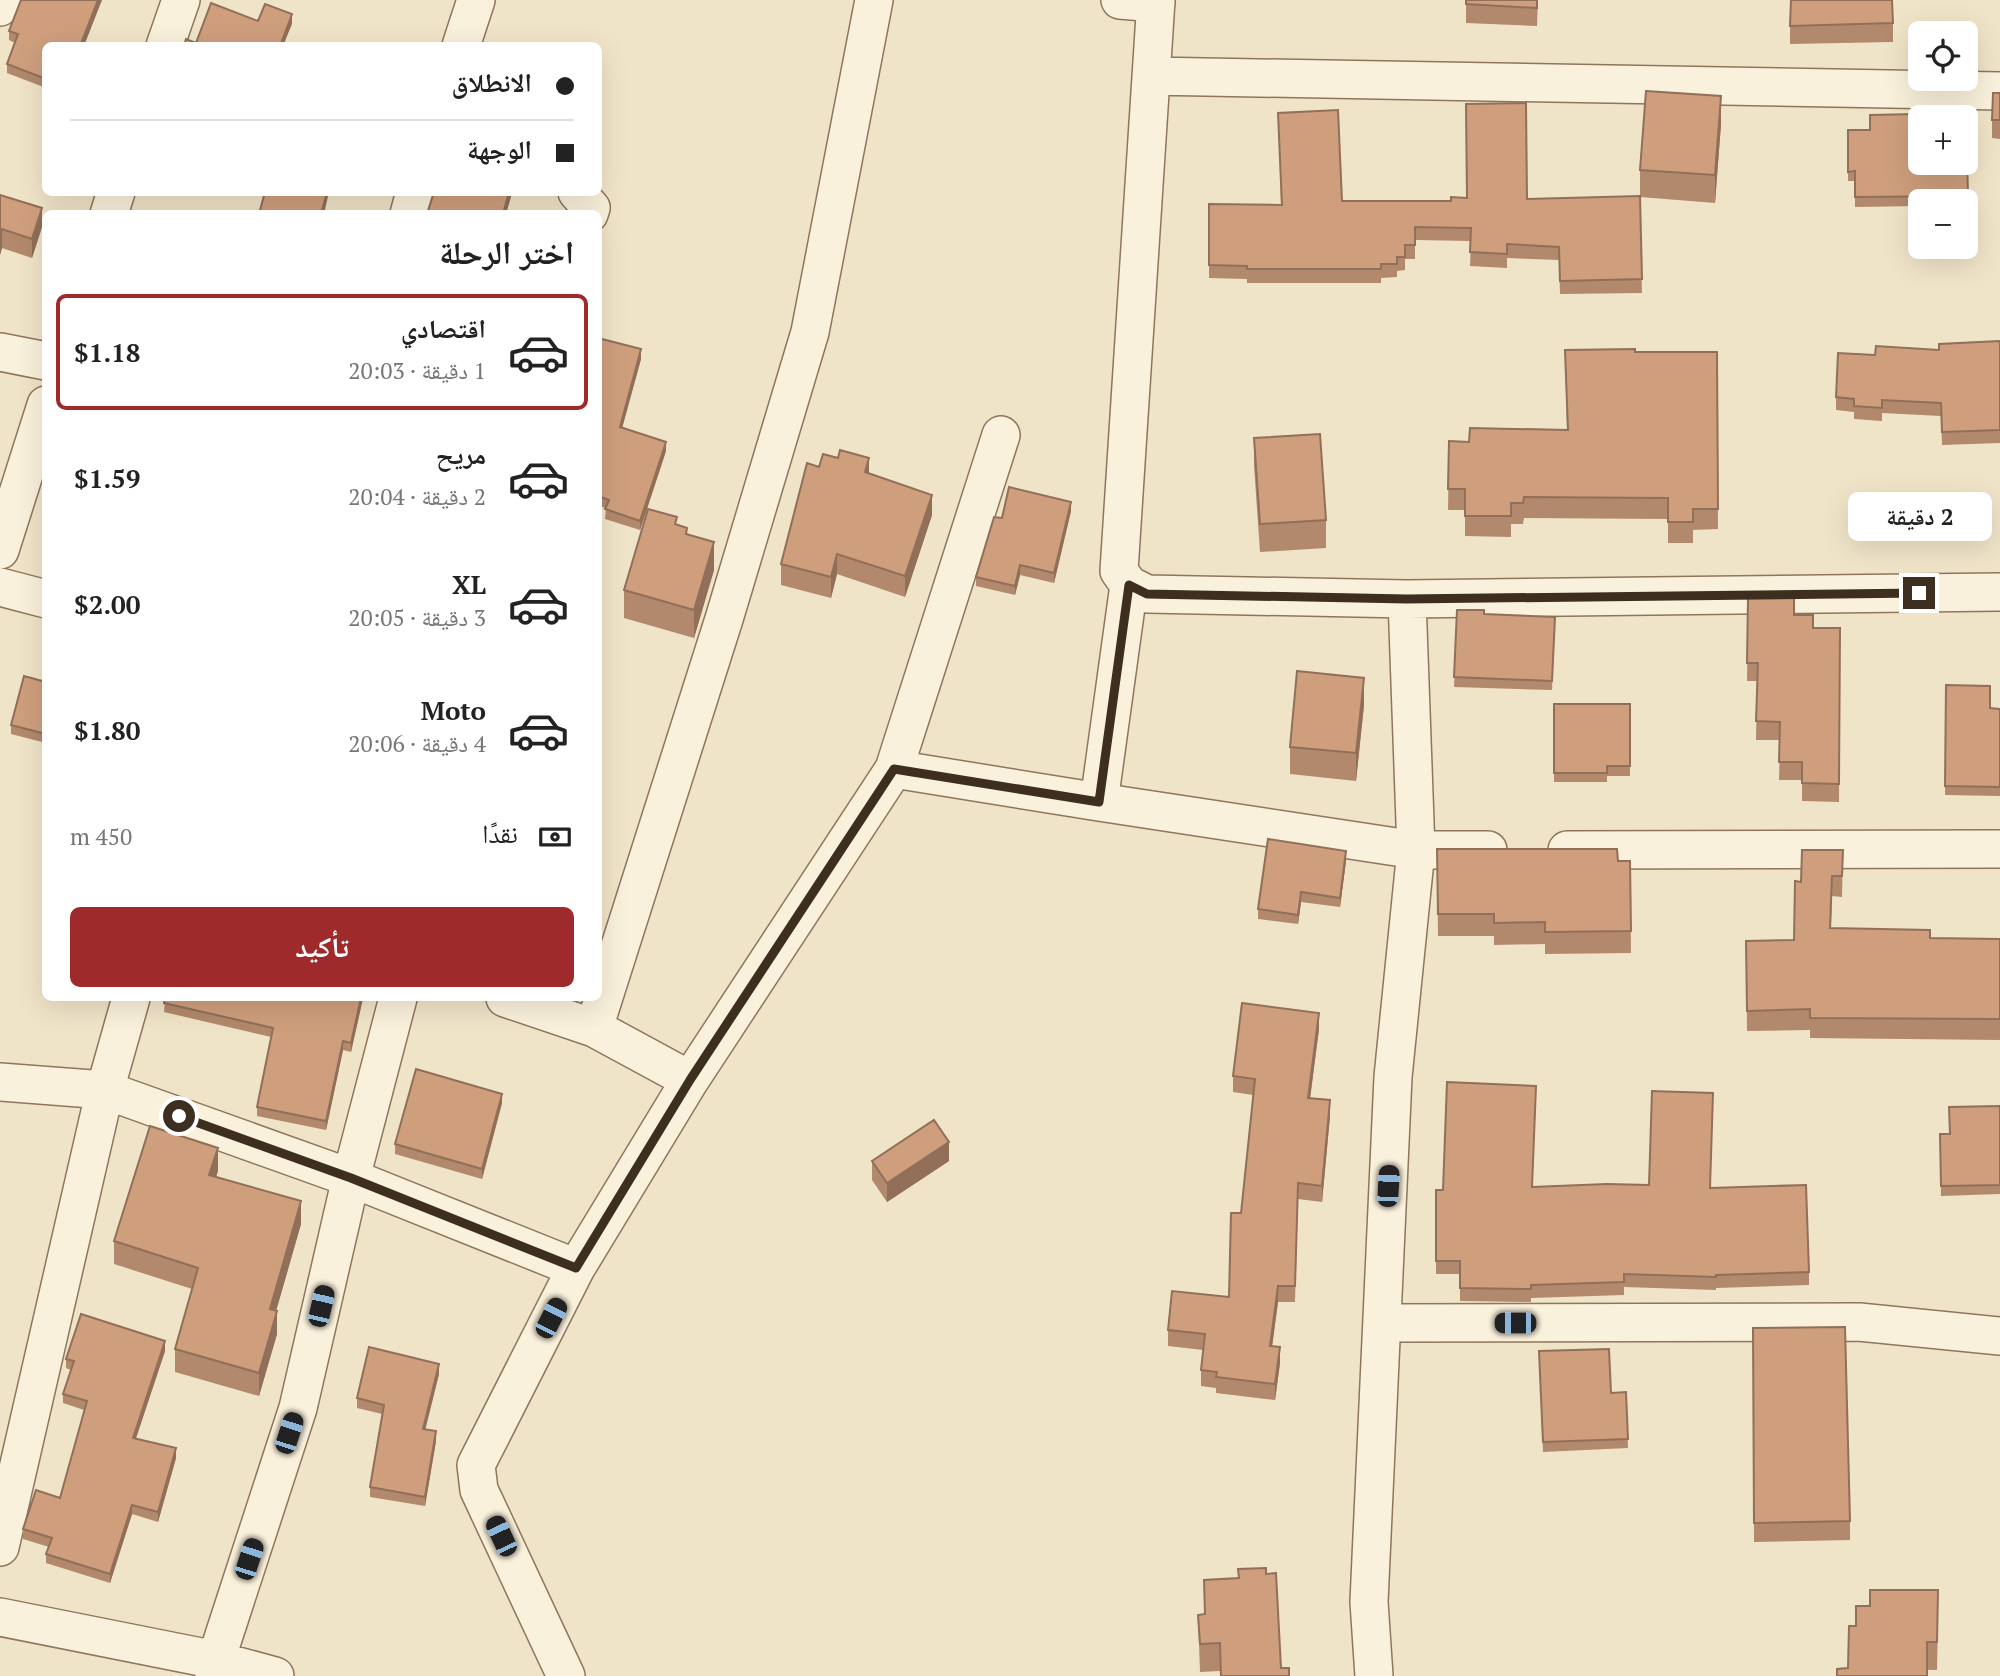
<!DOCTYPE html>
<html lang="ar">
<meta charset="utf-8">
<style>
:root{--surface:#fff;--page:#f2f2f2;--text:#222;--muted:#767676;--line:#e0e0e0;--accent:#9e2a2b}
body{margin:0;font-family:"PT Serif","Noto Naskh Arabic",serif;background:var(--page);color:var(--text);direction:rtl;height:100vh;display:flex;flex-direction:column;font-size:26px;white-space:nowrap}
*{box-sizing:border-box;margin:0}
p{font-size:23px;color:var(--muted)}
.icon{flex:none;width:38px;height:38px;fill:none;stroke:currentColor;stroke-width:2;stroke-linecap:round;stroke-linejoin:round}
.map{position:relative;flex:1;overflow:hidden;direction:ltr}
.side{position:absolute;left:42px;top:210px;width:560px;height:791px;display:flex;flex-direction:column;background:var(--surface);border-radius:10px;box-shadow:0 7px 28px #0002;direction:rtl}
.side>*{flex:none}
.guide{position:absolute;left:42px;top:42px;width:560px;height:154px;border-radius:10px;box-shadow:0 7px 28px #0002;direction:rtl;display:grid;align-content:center;height:154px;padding:0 28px;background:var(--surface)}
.fabs{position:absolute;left:1908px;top:21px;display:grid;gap:14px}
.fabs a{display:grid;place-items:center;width:70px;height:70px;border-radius:10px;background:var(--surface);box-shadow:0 7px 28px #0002;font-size:35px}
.end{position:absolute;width:32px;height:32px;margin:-16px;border:9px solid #3d2e20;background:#fff;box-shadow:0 0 0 4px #fff}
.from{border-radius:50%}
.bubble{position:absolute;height:49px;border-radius:10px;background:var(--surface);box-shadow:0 7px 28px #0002;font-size:23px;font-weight:700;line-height:49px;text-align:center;direction:rtl}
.car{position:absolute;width:21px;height:42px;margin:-21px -10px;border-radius:9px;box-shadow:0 0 5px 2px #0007;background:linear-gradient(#222 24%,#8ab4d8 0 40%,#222 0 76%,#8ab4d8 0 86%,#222 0)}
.guide b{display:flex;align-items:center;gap:24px;height:66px;font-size:26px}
.guide b+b{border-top:2px solid var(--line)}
.guide i{width:18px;height:18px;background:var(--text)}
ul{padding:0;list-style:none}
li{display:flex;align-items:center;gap:21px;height:116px;margin:0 14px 10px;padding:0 14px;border:4px solid transparent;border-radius:10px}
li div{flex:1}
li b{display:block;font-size:26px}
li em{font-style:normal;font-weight:700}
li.on{border-color:var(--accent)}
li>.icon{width:63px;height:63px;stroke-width:1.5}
h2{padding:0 28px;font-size:32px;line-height:84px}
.pay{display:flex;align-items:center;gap:18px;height:77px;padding:0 28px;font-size:26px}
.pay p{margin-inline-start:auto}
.cta{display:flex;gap:14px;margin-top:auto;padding:14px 28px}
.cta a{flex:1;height:80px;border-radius:10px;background:var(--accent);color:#fff;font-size:28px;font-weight:700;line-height:80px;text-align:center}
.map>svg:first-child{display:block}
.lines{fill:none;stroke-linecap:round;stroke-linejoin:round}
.minor-casing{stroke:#8d765c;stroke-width:40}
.minor{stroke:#faf1dc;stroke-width:37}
.wall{fill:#b2896c}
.shaded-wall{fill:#916f58}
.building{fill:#cf9f7d;stroke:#916f58;stroke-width:2;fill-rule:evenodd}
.route{stroke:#3d2e20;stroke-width:9}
</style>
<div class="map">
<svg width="2000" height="1676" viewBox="0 0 2000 1676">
<rect width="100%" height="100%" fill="#f0e4c8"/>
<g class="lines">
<g class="minor-casing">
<path id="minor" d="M 874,0 L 810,332 L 724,619 L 594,1028 L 690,1080 L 894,769 L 1001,435
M 1120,0 L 1156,3
M 1156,0 L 1119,571 L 1129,585 L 1147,594 L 1407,599 L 2000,592
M 0,7 L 2,0
M 165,46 L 181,0
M 461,46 L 476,0
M 1151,76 L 2000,91
M 577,192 L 591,208 L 589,214
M 109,214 L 116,192
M 409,214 L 415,192
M 0,352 L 46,361
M 0,550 L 46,405
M 0,587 L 46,599
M 894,769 L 1099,802 L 1416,850 L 1488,850
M 1099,802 L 1129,585
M 1567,850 L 2000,849
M 131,998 L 105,1090 L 351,1178 L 398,998
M 505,998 L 594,1028
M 0,1082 L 105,1090 L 0,1547
M 1383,1323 L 1859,1322 L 2000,1336
M 0,1617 L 216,1660 L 214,1676
M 275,1676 L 216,1660 L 298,1408 L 351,1178 L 576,1268
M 566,1676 L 479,1490 L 476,1465 L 576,1268 L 690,1080
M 1374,1676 L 1369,1602 L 1393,1077 L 1416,850 L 1407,599"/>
</g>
<use href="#minor" class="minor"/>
</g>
<path class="wall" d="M 102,0 L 46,46 L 46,88 L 7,73 L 7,64 L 15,43 L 9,40 L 9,31 Z
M 1466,0 L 1538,0 L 1537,26 L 1466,23 Z
M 1893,23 L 1893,42 L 1790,44 L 1790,26 Z
M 2000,93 L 2000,139 L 1992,138 L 1992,120 Z
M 1278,113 L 1342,201 L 1451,201 L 1640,196 L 1642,293 L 1560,294 L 1559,260 L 1507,258 L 1507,268 L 1470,266 L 1471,241 L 1415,240 L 1415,259 L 1405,259 L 1405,270 L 1397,271 L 1397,277 L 1381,278 L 1381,283 L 1247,283 L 1247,279 L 1209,278 L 1209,204 L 1281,205 Z
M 1966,113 L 1968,205 L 1965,205 L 1965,201 L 1920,201 L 1920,206 L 1855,207 L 1855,181 L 1848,181 L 1848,130 L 1870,130 Z
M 1721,124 L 1715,203 L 1640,197 L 1640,170 Z
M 0,195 L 42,227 L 32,258 L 2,248 L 0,255 Z
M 598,338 L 641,359 L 622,427 L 666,451 L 640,530 L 605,519 L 606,508 L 598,506 Z
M 2000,341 L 2000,443 L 1942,445 L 1941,416 L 1882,413 L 1882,421 L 1854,419 L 1854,412 L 1836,410 L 1836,397 L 1875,355 L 1939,350 Z
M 1565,350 L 1635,352 L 1717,352 L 1718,529 L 1693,530 L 1693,543 L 1668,543 L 1668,519 L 1524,518 L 1523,524 L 1511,524 L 1511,537 L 1465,536 L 1465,510 L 1448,510 L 1449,441 L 1469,442 L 1567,430 Z
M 1254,438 L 1326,520 L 1326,548 L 1260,552 L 1254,466 Z
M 819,467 L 869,474 L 932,515 L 905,597 L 837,574 L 831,598 L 781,585 L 781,564 Z
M 1071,511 L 1054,583 L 1020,575 L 1015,595 L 976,586 L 976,577 L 1002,518 Z
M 677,525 L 687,535 L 714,570 L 694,638 L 624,618 L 624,590 Z
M 1748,598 L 1794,615 L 1813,628 L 1840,628 L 1839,802 L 1802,801 L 1802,780 L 1779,780 L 1780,740 L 1756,740 L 1757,681 L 1747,681 Z
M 1457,610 L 1484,614 L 1555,617 L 1552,690 L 1454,687 Z
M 46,682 L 46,743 L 11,734 L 11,725 Z
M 1946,685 L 1990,708 L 2000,709 L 2000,796 L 1945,795 Z
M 1554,704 L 1630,704 L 1630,776 L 1607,776 L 1607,782 L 1554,782 Z
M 1364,705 L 1356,781 L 1290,774 L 1290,747 Z
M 1437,849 L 1630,861 L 1631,953 L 1545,954 L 1545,944 L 1494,945 L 1494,936 L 1438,936 Z
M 1843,850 L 1842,897 L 1832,896 L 1831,928 L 1930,938 L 2000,939 L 2000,1040 L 1810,1038 L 1810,1030 L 1747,1031 L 1746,941 L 1794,940 L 1801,882 Z
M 1346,861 L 1340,907 L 1301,902 L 1298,924 L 1258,919 L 1258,909 Z
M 46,881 L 46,904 L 44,904 L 44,885 Z
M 165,998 L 363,998 L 351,1052 L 343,1050 L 326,1130 L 257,1116 L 257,1107 L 271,1037 L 164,1012 Z
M 1319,1029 L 1310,1098 L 1330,1116 L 1322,1202 L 1298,1199 L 1295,1302 L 1278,1302 L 1272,1346 L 1280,1363 L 1275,1400 L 1216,1393 L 1216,1388 L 1201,1386 L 1201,1370 L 1203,1350 L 1168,1346 L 1168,1330 L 1229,1297 L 1241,1213 L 1253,1095 L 1233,1092 L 1233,1076 Z
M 1536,1099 L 1532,1187 L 1710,1188 L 1809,1272 L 1809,1285 L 1716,1288 L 1716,1290 L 1624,1287 L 1624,1295 L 1531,1298 L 1531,1302 L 1460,1301 L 1460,1274 L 1436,1274 L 1436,1190 L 1443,1190 Z
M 502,1103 L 482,1179 L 395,1154 L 395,1144 Z
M 2000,1106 L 2000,1194 L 1941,1196 L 1940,1134 L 1950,1134 Z
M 872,1161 L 949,1161 L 887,1202 L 872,1180 Z
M 218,1171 L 216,1177 L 301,1224 L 276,1311 L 277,1334 L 259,1396 L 175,1372 L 175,1349 L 192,1289 L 114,1264 L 114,1241 Z
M 1753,1328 L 1850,1521 L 1850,1540 L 1754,1542 Z
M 165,1351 L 136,1438 L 176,1458 L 158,1522 L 132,1514 L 110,1583 L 46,1563 L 46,1554 L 49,1547 L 23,1539 L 23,1529 L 60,1498 L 84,1410 L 63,1403 L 63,1394 L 71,1370 L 66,1368 L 66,1359 Z
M 1539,1361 L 1611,1393 L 1626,1392 L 1628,1448 L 1543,1452 Z
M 439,1374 L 425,1429 L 436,1441 L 425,1506 L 370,1497 L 370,1487 L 382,1414 L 357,1408 L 357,1398 Z
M 1238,1569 L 1281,1668 L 1289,1676 L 1220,1676 L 1220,1671 L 1200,1672 L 1198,1615 L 1204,1614 L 1204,1580 L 1238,1578 Z
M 1938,1618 L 1937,1670 L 1848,1668 Z"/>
<path class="shaded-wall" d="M 98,0 L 102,0 L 84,46 L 80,46 Z
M 292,14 L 292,24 L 283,46 L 280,46 Z
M 1721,96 L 1721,124 L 1715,203 L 1715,175 Z
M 327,192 L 329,192 L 324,214 L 321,214 Z
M 509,192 L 511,192 L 511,197 L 506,214 L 503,214 Z
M 42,208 L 42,227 L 32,258 L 32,239 Z
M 2,229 L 2,248 L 0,255 L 0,236 Z
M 641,349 L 641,359 L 620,436 L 620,427 Z
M 666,442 L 666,451 L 640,530 L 640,521 Z
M 869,458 L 869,479 L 865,472 Z
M 932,495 L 932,515 L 905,597 L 905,576 Z
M 1071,502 L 1071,511 L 1054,583 L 1054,573 Z
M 714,542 L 714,570 L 694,638 L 694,610 Z
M 837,554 L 837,574 L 831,598 L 831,577 Z
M 1020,565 L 1020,575 L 1015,595 L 1015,586 Z
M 1364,678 L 1364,705 L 1356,781 L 1356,753 Z
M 1346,851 L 1346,861 L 1340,907 L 1340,898 Z
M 1301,892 L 1301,902 L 1298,924 L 1298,915 Z
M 361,998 L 363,998 L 351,1052 L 351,1043 Z
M 1319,1013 L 1319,1029 L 1308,1114 L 1308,1098 Z
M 343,1041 L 343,1050 L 326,1130 L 326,1121 Z
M 502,1094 L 502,1103 L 482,1179 L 482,1169 Z
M 1330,1100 L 1330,1116 L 1322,1202 L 1322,1186 Z
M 949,1142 L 949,1161 L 887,1202 L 887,1183 Z
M 218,1148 L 218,1171 L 209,1198 L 209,1175 Z
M 301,1201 L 301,1224 L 270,1332 L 270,1309 Z
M 1278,1286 L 1278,1302 L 1270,1362 L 1270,1346 Z
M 277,1311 L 277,1334 L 259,1396 L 259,1373 Z
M 165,1341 L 165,1351 L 133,1447 L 133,1438 Z
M 1280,1347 L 1280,1363 L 1275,1400 L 1275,1384 Z
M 439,1364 L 439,1374 L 423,1439 L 423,1429 Z
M 436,1431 L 436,1441 L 425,1506 L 425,1497 Z
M 176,1448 L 176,1458 L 158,1522 L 158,1512 Z
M 132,1505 L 132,1514 L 110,1583 L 110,1574 Z"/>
<path class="building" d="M 21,0 L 98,0 L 80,46 L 46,46 L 46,79 L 7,64 L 18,34 L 9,31 Z
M 1466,0 L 1537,0 L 1537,8 L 1466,4 Z
M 1791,0 L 1892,0 L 1893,23 L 1790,26 Z
M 211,3 L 258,21 L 265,4 L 292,14 L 280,46 L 184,46 L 186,39 L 196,43 Z
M 1646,91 L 1721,96 L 1715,175 L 1640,170 Z
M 1993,93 L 2000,93 L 2000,120 L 1992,120 Z
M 1526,103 L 1527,199 L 1640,196 L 1642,279 L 1560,281 L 1559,247 L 1507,244 L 1507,254 L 1470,252 L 1471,228 L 1415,227 L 1415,245 L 1405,245 L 1405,257 L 1397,257 L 1397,264 L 1381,264 L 1381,269 L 1247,269 L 1247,266 L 1209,265 L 1209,204 L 1282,205 L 1278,113 L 1338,110 L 1342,201 L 1451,201 L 1451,197 L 1467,198 L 1466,104 Z
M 1966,113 L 1968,196 L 1855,197 L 1855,171 L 1848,172 L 1848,130 L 1870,130 L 1870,115 ZM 1920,117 L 1965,117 L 1965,163 L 1920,163 Z
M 265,192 L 327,192 L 321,214 L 259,214 Z
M 434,192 L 509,192 L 503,214 L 427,214 Z
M 0,195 L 42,208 L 32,239 L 2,229 L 0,236 Z
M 598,338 L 641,349 L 620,427 L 666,442 L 640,521 L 605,509 L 609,500 L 598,496 L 598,482 L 600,477 L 598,477 Z
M 2000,341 L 2000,430 L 1942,432 L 1941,403 L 1882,400 L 1882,408 L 1854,406 L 1854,399 L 1836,397 L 1838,353 L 1875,355 L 1876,346 L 1939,350 L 1939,344 Z
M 1635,349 L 1635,352 L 1717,352 L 1718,509 L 1693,509 L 1693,522 L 1668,522 L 1668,498 L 1524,497 L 1523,503 L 1511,503 L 1511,516 L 1465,516 L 1465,489 L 1448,489 L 1449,441 L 1469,442 L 1470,428 L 1568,430 L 1565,350 Z
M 1320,434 L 1326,520 L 1260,524 L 1254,438 Z
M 840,450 L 869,458 L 865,472 L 932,495 L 905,576 L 837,554 L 831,577 L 781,564 L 807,463 L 819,467 L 823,454 L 838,458 Z
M 1009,487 L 1071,502 L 1054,573 L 1020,565 L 1015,586 L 976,577 L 994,517 L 1002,518 Z
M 648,509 L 677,517 L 675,524 L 687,528 L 686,534 L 714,542 L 694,610 L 624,590 Z
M 1794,597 L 1794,615 L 1813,615 L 1813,628 L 1840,628 L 1839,784 L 1802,783 L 1802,762 L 1779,762 L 1780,722 L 1756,721 L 1758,663 L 1747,663 L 1748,598 Z
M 1457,610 L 1484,610 L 1484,614 L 1555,617 L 1552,681 L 1454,677 Z
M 1297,671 L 1364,678 L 1356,753 L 1290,747 Z
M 24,676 L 46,682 L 46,734 L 11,725 Z
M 1946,685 L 1990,686 L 1990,708 L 2000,709 L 2000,787 L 1945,786 Z
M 1554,704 L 1630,704 L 1630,766 L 1607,766 L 1607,773 L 1554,773 Z
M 1268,839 L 1346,851 L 1340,898 L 1301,892 L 1298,915 L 1258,909 Z
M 1437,849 L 1617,849 L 1618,861 L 1630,861 L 1631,931 L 1545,932 L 1545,922 L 1494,923 L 1494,914 L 1438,914 Z
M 1802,850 L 1843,850 L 1842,876 L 1832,876 L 1830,928 L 1930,930 L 1930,938 L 2000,939 L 2000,1019 L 1810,1018 L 1810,1009 L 1747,1011 L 1746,941 L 1794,940 L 1795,881 L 1801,882 Z
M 165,998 L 361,998 L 351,1043 L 343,1041 L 326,1121 L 257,1107 L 273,1028 L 164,1003 Z
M 1242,1003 L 1319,1013 L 1308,1098 L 1330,1100 L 1322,1186 L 1298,1183 L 1295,1286 L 1278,1286 L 1270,1346 L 1280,1347 L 1275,1384 L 1216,1377 L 1217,1372 L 1201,1370 L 1205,1334 L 1168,1330 L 1172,1291 L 1229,1297 L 1231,1213 L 1241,1213 L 1255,1079 L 1233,1076 Z
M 416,1069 L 502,1094 L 482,1169 L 395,1144 Z
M 1447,1082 L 1536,1086 L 1532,1187 L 1607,1184 L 1649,1185 L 1652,1091 L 1713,1093 L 1710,1188 L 1806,1185 L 1809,1272 L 1716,1275 L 1716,1277 L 1624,1274 L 1624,1282 L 1531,1285 L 1531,1289 L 1460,1288 L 1460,1261 L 1436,1261 L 1436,1190 L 1443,1190 Z
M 2000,1106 L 2000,1185 L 1941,1186 L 1940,1134 L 1950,1134 L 1949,1107 Z
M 934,1120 L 949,1142 L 887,1183 L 872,1161 Z
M 150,1126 L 218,1148 L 209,1175 L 301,1201 L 270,1309 L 277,1311 L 259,1373 L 175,1349 L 198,1268 L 114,1241 Z
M 81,1314 L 165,1341 L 133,1438 L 176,1448 L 158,1512 L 132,1505 L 110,1574 L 46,1554 L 52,1538 L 23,1529 L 36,1490 L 60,1498 L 87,1401 L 63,1394 L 74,1361 L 66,1359 Z
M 1845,1327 L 1850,1521 L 1754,1523 L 1753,1328 Z
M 369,1347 L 439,1364 L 423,1429 L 436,1431 L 425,1497 L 370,1487 L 384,1405 L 357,1398 Z
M 1609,1349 L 1611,1393 L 1626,1392 L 1628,1439 L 1543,1442 L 1539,1351 Z
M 1266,1568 L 1266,1574 L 1276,1573 L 1281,1668 L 1289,1668 L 1289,1676 L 1221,1676 L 1220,1643 L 1200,1644 L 1198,1615 L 1205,1614 L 1204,1580 L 1239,1578 L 1238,1569 Z
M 1870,1590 L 1938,1590 L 1937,1642 L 1927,1642 L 1927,1676 L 1837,1676 L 1837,1669 L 1848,1668 L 1849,1626 L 1856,1626 L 1856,1606 L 1870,1606 Z"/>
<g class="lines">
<path class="route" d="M 179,1116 L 351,1178 L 576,1268 L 690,1080 L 894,769 L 1099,802 L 1129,585 L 1147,594 L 1407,599 L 1919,593"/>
</g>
</svg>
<div class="fabs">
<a><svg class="icon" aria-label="locate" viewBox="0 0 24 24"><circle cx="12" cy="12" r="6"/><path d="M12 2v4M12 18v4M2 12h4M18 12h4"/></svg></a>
<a>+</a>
<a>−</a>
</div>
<i class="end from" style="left:179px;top:1116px"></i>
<i class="end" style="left:1919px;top:593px"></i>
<div class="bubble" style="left:1848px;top:492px;width:144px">2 دقيقة</div>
<i class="car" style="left:1388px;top:1186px;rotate:3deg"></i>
<i class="car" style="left:321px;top:1306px;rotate:13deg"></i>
<i class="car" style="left:551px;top:1318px;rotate:27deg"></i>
<i class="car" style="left:1515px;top:1323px;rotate:270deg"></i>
<i class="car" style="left:289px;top:1433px;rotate:18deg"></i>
<i class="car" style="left:501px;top:1536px;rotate:335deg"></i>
<i class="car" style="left:249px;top:1559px;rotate:18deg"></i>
<div class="guide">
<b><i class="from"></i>الانطلاق</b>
<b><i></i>الوجهة</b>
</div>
<section class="side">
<h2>اختر الرحلة</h2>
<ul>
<li class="on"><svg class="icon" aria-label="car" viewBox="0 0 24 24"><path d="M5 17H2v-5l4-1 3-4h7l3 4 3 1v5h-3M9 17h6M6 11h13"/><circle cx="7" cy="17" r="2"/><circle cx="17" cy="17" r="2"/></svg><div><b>اقتصادي</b><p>1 دقيقة · 20:03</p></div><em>$1.18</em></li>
<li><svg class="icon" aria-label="car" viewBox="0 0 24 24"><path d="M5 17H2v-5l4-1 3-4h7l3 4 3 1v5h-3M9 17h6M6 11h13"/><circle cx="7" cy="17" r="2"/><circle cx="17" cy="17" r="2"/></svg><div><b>مريح</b><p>2 دقيقة · 20:04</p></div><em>$1.59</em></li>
<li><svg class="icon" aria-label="car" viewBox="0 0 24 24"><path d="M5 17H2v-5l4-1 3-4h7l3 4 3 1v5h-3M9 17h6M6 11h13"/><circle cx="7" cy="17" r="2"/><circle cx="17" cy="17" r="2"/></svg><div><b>XL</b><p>3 دقيقة · 20:05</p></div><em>$2.00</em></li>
<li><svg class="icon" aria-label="car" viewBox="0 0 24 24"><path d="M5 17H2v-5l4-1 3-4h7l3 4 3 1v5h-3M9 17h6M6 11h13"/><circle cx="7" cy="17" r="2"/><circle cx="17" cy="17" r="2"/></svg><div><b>Moto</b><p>4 دقيقة · 20:06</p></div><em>$1.80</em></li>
</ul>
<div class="pay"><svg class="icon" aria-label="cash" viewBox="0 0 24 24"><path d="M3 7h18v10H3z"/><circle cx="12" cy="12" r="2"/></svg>نقدًا<p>450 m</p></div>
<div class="cta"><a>تأكيد</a></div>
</section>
</div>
